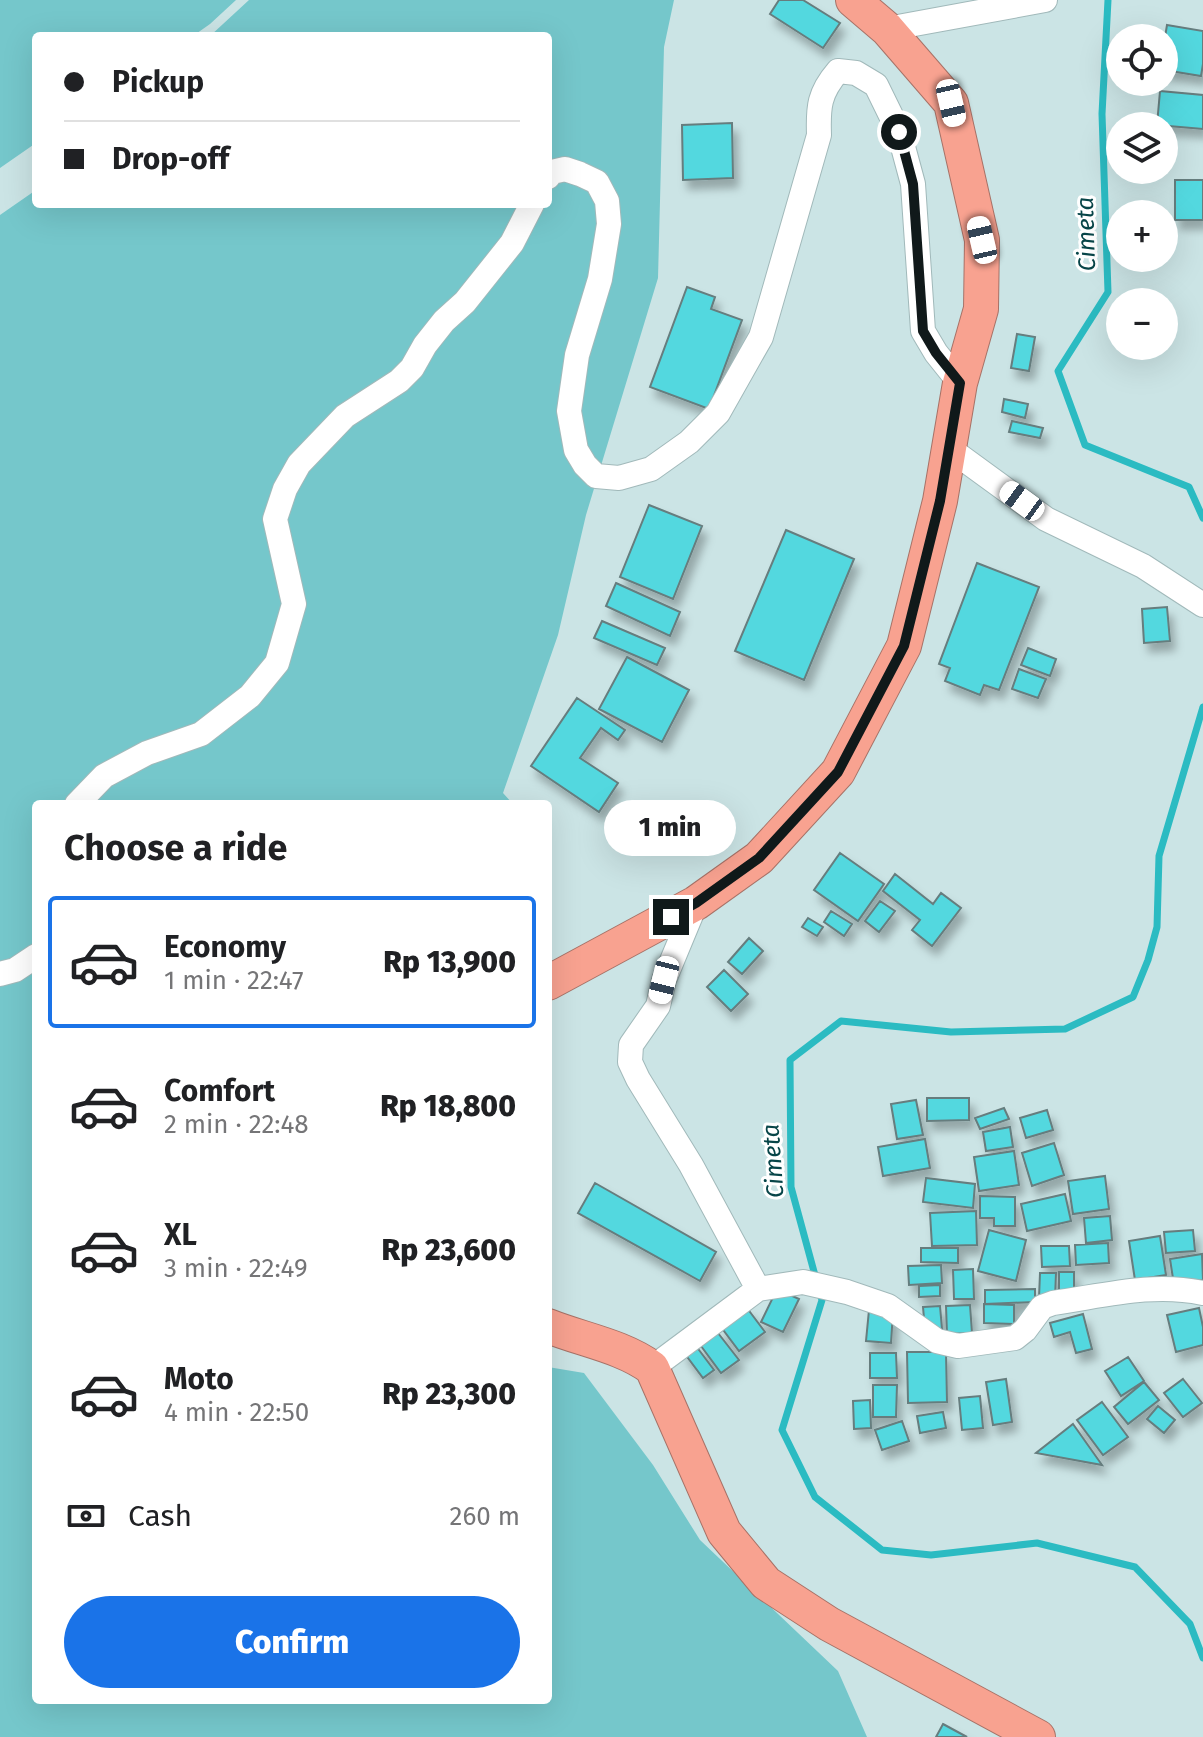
<!DOCTYPE html>
<meta charset="utf-8">
<style>
:root{--surface:#fff;--page:#f2f2f2;--text:#202124;--muted:#757577;--line:#e0e0e0;--accent:#1a73e8}
body{margin:0;font-family:"Fira Sans",sans-serif;background:var(--page);color:var(--text);height:100vh;display:flex;flex-direction:column;font-size:30px;white-space:nowrap}
*{box-sizing:border-box;margin:0}
p{font-size:26px;color:var(--muted)}
.icon{flex:none;width:44px;height:44px;fill:none;stroke:currentColor;stroke-width:2;stroke-linecap:round;stroke-linejoin:round}
.map{position:relative;flex:1;overflow:hidden}
.drawer{position:absolute;left:32px;top:800px;width:520px;height:904px;display:flex;flex-direction:column;background:var(--surface);border-radius:8px;box-shadow:0 8px 32px #0002}
.drawer>*{flex:none}
.banner{position:absolute;left:32px;top:32px;width:520px;height:176px;border-radius:8px;box-shadow:0 8px 32px #0002;display:grid;align-content:center;height:176px;padding:0 32px;background:var(--surface)}
.controls{position:absolute;left:1106px;top:24px;display:grid;gap:16px}
.controls a{display:grid;place-items:center;width:72px;height:72px;border-radius:50%;background:var(--surface);box-shadow:0 8px 32px #0002;font-size:40px}
.end{position:absolute;width:36px;height:36px;margin:-18px;border:10px solid #10191a;background:#fff;box-shadow:0 0 0 4px #fff}
.from{border-radius:50%}
.bubble{position:absolute;height:56px;border-radius:28px;background:var(--surface);box-shadow:0 8px 32px #0002;font-size:26px;font-weight:800;line-height:56px;text-align:center}
.car{position:absolute;width:24px;height:48px;margin:-24px -12px;border-radius:10px;box-shadow:0 0 6px 2px #0007;background:linear-gradient(#fff 24%,#345 0 40%,#fff 0 76%,#345 0 86%,#fff 0)}
.banner b{display:flex;align-items:center;gap:28px;height:76px;font-size:30px}
.banner b+b{border-top:2px solid var(--line)}
.banner i{width:20px;height:20px;background:var(--text)}
ul{padding:0;list-style:none}
li{display:flex;align-items:center;gap:24px;height:132px;margin:0 16px 12px;padding:0 16px;border:4px solid transparent;border-radius:8px}
li div{flex:1}
li b{display:block;font-size:30px}
li em{font-style:normal;font-weight:800}
li.on{border-color:var(--accent)}
li>.icon{width:72px;height:72px;stroke-width:1.5}
h2{padding:0 32px;font-size:36px;line-height:96px}
.pay{display:flex;align-items:center;gap:20px;height:88px;padding:0 32px;font-size:30px}
.pay p{margin-inline-start:auto}
.action{display:flex;gap:16px;margin-top:auto;padding:16px 32px}
.action a{flex:1;height:92px;border-radius:48px;background:var(--accent);color:#fff;font-size:32px;font-weight:800;line-height:92px;text-align:center}
.map>svg:first-child{display:block}
.green{fill:#75c7cb}
.lines{fill:none;stroke-linecap:round;stroke-linejoin:round}
.stream{stroke:#2bbbc2;stroke-width:7}
.building{fill:#53d8df;stroke:#667d7e;stroke-width:2;filter:url(#shadow)}
.minor-casing{stroke:#a1b9ba;stroke-width:26}
.highway-casing{stroke:#a77267;stroke-width:36}
.minor{stroke:#fff;stroke-width:24}
.highway{stroke:#f8a290;stroke-width:34}
.route{stroke:#10191a;stroke-width:10}
.labels{text-anchor:middle;stroke-width:6;stroke-linejoin:round;paint-order:stroke}
.water-label{font-size:24px;font-style:italic;fill:#074548;stroke:#fff}
</style>
<div class="map">
<svg width="1203" height="1737" viewBox="0 0 1203 1737">
<defs>
<filter id="shadow"><feDropShadow dx="5" dy="9" stdDeviation="4" flood-color="#0004"/></filter>
</defs>
<rect width="100%" height="100%" fill="#cbe4e5"/>
<path class="green" d="M 0,0 L 236,0 L 210,24 L 193,36 L 36,36 L 36,143 L 0,168 Z
M 249,0 L 674,0 L 664,47 L 658,278 L 586,515 L 558,635 L 503,793 L 513,804 L 36,804 L 36,1700 L 548,1700 L 548,1367 L 584,1373 L 653,1465 L 700,1540 L 838,1671 L 867,1737 L 0,1737 L 0,215 L 36,190 L 36,204 L 548,204 L 548,36 L 210,36 Z"/>
<g class="lines">
<path class="stream" d="M 1108,0 L 1102,114 L 1108,292 L 1058,371 L 1085,445 L 1189,487 L 1203,518
M 816,1279 L 791,1187 L 790,1060 L 841,1021 L 951,1032 L 1065,1029 L 1133,997 L 1148,960 L 1157,927 L 1159,856 L 1203,707
M 819,1291 L 822,1300 L 782,1430 L 815,1497 L 882,1550 L 931,1555 L 1037,1543 L 1135,1567 L 1190,1624 L 1203,1658"/>
</g>
<path class="building" d="M 779,0 L 803,0 L 840,23 L 823,48 L 770,14 Z
M 1167,25 L 1203,31 L 1203,64 L 1201,76 L 1164,70 L 1164,43 Z
M 1160,91 L 1203,95 L 1203,129 L 1157,125 Z
M 732,123 L 733,178 L 683,180 L 682,125 Z
M 1175,180 L 1203,180 L 1203,220 L 1175,220 Z
M 687,287 L 715,297 L 711,309 L 742,320 L 709,409 L 650,387 Z
M 1017,334 L 1035,337 L 1029,371 L 1011,368 Z
M 1004,399 L 1028,404 L 1025,418 L 1002,412 Z
M 1012,421 L 1043,428 L 1040,438 L 1009,432 Z
M 649,505 L 702,526 L 673,599 L 620,577 Z
M 786,530 L 854,559 L 804,680 L 735,651 Z
M 977,563 L 1039,587 L 999,690 L 984,685 L 980,695 L 945,681 L 950,668 L 939,664 Z
M 616,583 L 680,612 L 670,636 L 606,606 Z
M 1167,607 L 1170,641 L 1144,643 L 1142,609 Z
M 602,621 L 665,648 L 657,665 L 594,638 Z
M 1028,648 L 1056,659 L 1050,676 L 1021,665 Z
M 627,657 L 689,690 L 662,742 L 599,709 Z
M 1019,669 L 1046,679 L 1038,698 L 1012,689 Z
M 577,698 L 625,730 L 618,740 L 601,728 L 580,758 L 618,783 L 599,812 L 531,766 Z
M 840,853 L 884,884 L 858,921 L 814,890 Z
M 895,874 L 933,904 L 941,893 L 961,908 L 932,946 L 912,930 L 920,920 L 883,891 Z
M 880,901 L 895,911 L 879,932 L 865,921 Z
M 831,911 L 852,924 L 844,936 L 824,922 Z
M 808,918 L 823,927 L 817,936 L 802,927 Z
M 749,938 L 763,951 L 742,974 L 728,962 Z
M 724,970 L 748,994 L 731,1011 L 707,987 Z
M 927,1098 L 969,1098 L 969,1120 L 927,1121 Z
M 916,1100 L 923,1135 L 897,1139 L 891,1104 Z
M 1004,1108 L 1009,1119 L 980,1129 L 975,1118 Z
M 1047,1110 L 1053,1130 L 1026,1138 L 1020,1118 Z
M 1010,1127 L 1013,1147 L 986,1151 L 983,1132 Z
M 925,1139 L 930,1168 L 883,1176 L 878,1147 Z
M 1054,1143 L 1064,1175 L 1032,1186 L 1022,1153 Z
M 1014,1151 L 1019,1185 L 979,1191 L 974,1157 Z
M 1105,1176 L 1109,1209 L 1073,1214 L 1068,1181 Z
M 926,1178 L 975,1184 L 973,1208 L 923,1202 Z
M 595,1183 L 716,1252 L 700,1281 L 578,1213 Z
M 1065,1194 L 1071,1221 L 1027,1231 L 1021,1204 Z
M 980,1196 L 1015,1197 L 1015,1226 L 994,1226 L 994,1218 L 980,1218 Z
M 976,1211 L 977,1245 L 932,1246 L 930,1213 Z
M 1110,1216 L 1112,1240 L 1086,1243 L 1084,1218 Z
M 989,1230 L 1026,1240 L 1016,1281 L 978,1271 Z
M 1193,1230 L 1195,1251 L 1166,1253 L 1164,1232 Z
M 1160,1236 L 1166,1275 L 1135,1280 L 1129,1241 Z
M 1108,1243 L 1109,1263 L 1076,1265 L 1075,1245 Z
M 1041,1246 L 1069,1246 L 1070,1266 L 1042,1267 Z
M 921,1248 L 958,1248 L 958,1263 L 921,1262 Z
M 1202,1254 L 1203,1280 L 1174,1285 L 1170,1259 Z
M 941,1265 L 942,1283 L 909,1285 L 908,1266 Z
M 973,1269 L 974,1299 L 954,1299 L 953,1270 Z
M 1059,1272 L 1074,1272 L 1074,1295 L 1059,1295 Z
M 1040,1273 L 1056,1273 L 1055,1298 L 1039,1298 Z
M 940,1285 L 940,1296 L 919,1297 L 919,1286 Z
M 777,1289 L 799,1299 L 783,1332 L 761,1322 Z
M 1035,1289 L 1035,1302 L 985,1304 L 985,1290 Z
M 984,1304 L 1014,1305 L 1014,1324 L 984,1323 Z
M 970,1305 L 972,1333 L 947,1334 L 946,1306 Z
M 940,1306 L 942,1329 L 925,1330 L 923,1307 Z
M 747,1308 L 765,1332 L 739,1351 L 721,1327 Z
M 1199,1308 L 1203,1327 L 1203,1345 L 1176,1352 L 1167,1315 Z
M 869,1310 L 893,1312 L 891,1343 L 866,1341 Z
M 1083,1314 L 1092,1349 L 1076,1353 L 1070,1332 L 1054,1337 L 1050,1323 Z
M 718,1333 L 739,1360 L 721,1373 L 701,1346 Z
M 693,1342 L 714,1370 L 703,1378 L 682,1350 Z
M 907,1352 L 946,1352 L 947,1402 L 908,1403 Z
M 870,1353 L 896,1353 L 897,1378 L 870,1378 Z
M 1128,1357 L 1144,1381 L 1121,1396 L 1105,1371 Z
M 1006,1379 L 1012,1422 L 993,1425 L 986,1382 Z
M 1183,1379 L 1202,1403 L 1183,1417 L 1164,1393 Z
M 1144,1382 L 1159,1400 L 1128,1424 L 1114,1407 Z
M 873,1385 L 897,1385 L 896,1417 L 873,1417 Z
M 980,1396 L 983,1428 L 962,1430 L 959,1398 Z
M 870,1400 L 871,1428 L 854,1429 L 853,1401 Z
M 1102,1402 L 1128,1437 L 1103,1455 L 1077,1420 Z
M 1158,1406 L 1175,1420 L 1164,1433 L 1147,1419 Z
M 943,1412 L 946,1428 L 920,1433 L 917,1416 Z
M 902,1421 L 909,1441 L 882,1450 L 875,1430 Z
M 1073,1424 L 1102,1465 L 1036,1453 Z
M 943,1724 L 967,1737 L 936,1737 Z"/>
<g class="lines">
<g class="minor-casing">
<path id="minor" d="M 887,29 L 1045,0
M 548,177 L 552,172 L 565,169 L 580,174 L 597,182 L 607,201 L 609,224 L 600,279 L 577,355 L 569,411 L 576,450 L 585,465 L 596,476 L 619,478 L 651,469 L 689,442 L 718,413 L 761,337 L 819,135 C 818,107 819,93 838,71 L 856,73 L 876,85 L 899,132 L 913,184 L 923,331 L 936,353 L 960,383
M 950,449 L 1046,519 L 1143,566 L 1203,605
M 77,804 L 104,776 L 147,753 L 201,734 L 250,696 L 277,663 L 294,604 L 275,519 L 285,489 L 299,464 L 345,416 L 399,381 L 412,368 L 425,345 L 444,321 L 465,302 L 512,243 L 532,204
M 696,903 L 664,980 L 658,1006 L 631,1045 L 630,1062 L 638,1079 L 691,1165 L 758,1289
M 0,974 L 15,970 L 36,956
M 652,1368 L 758,1289 L 803,1282 L 847,1292 L 888,1306 L 937,1341 L 958,1346 L 1015,1338 L 1025,1330 L 1042,1307 L 1053,1303 C 1103,1296 1152,1282 1203,1293"/>
</g>
<g class="highway-casing">
<path id="highway" d="M 548,983 L 696,903 L 759,858 L 838,772 L 904,646 L 940,501 L 960,383 L 981,309 L 982,240 L 951,103 L 887,29 L 853,0
M 548,1326 C 583,1340 622,1346 652,1368 L 724,1532 L 766,1583 L 829,1624 L 1038,1737"/>
</g>
<use href="#minor" class="minor"/>
<use href="#highway" class="highway"/>
</g>
<g class="lines">
<path class="route" d="M 671,917 L 696,903 L 759,858 L 838,772 L 904,646 L 940,501 L 960,383 L 936,353 L 923,331 L 913,184 L 899,132"/>
</g>
<g class="labels">
<g class="water-label">
<text transform="translate(1086 234) rotate(-92)" y="8">Cimeta</text>
<text transform="translate(773 1161) rotate(-94)" y="8">Cimeta</text>
</g>
</g>
</svg>
<div class="controls">
<a><svg class="icon" aria-label="locate" viewBox="0 0 24 24"><circle cx="12" cy="12" r="6"/><path d="M12 2v4M12 18v4M2 12h4M18 12h4"/></svg></a>
<a><svg class="icon" aria-label="layers" viewBox="0 0 24 24"><path d="M12 4l9 5-9 5-9-5zM3 14l9 5 9-5"/></svg></a>
<a>+</a>
<a>−</a>
</div>
<i class="end from" style="left:899px;top:132px"></i>
<i class="end" style="left:671px;top:917px"></i>
<div class="bubble" style="left:604px;top:800px;width:132px">1 min</div>
<i class="car" style="left:951px;top:103px;rotate:167deg"></i>
<i class="car" style="left:982px;top:240px;rotate:347deg"></i>
<i class="car" style="left:1022px;top:501px;rotate:306deg"></i>
<i class="car" style="left:664px;top:980px;rotate:194deg"></i>
<div class="banner">
<b><i class="from"></i>Pickup</b>
<b><i></i>Drop-off</b>
</div>
<section class="drawer">
<h2>Choose a ride</h2>
<ul>
<li class="on"><svg class="icon" aria-label="car" viewBox="0 0 24 24"><path d="M5 17H2v-5l4-1 3-4h7l3 4 3 1v5h-3M9 17h6M6 11h13"/><circle cx="7" cy="17" r="2"/><circle cx="17" cy="17" r="2"/></svg><div><b>Economy</b><p>1 min · 22:47</p></div><em>Rp 13,900</em></li>
<li><svg class="icon" aria-label="car" viewBox="0 0 24 24"><path d="M5 17H2v-5l4-1 3-4h7l3 4 3 1v5h-3M9 17h6M6 11h13"/><circle cx="7" cy="17" r="2"/><circle cx="17" cy="17" r="2"/></svg><div><b>Comfort</b><p>2 min · 22:48</p></div><em>Rp 18,800</em></li>
<li><svg class="icon" aria-label="car" viewBox="0 0 24 24"><path d="M5 17H2v-5l4-1 3-4h7l3 4 3 1v5h-3M9 17h6M6 11h13"/><circle cx="7" cy="17" r="2"/><circle cx="17" cy="17" r="2"/></svg><div><b>XL</b><p>3 min · 22:49</p></div><em>Rp 23,600</em></li>
<li><svg class="icon" aria-label="car" viewBox="0 0 24 24"><path d="M5 17H2v-5l4-1 3-4h7l3 4 3 1v5h-3M9 17h6M6 11h13"/><circle cx="7" cy="17" r="2"/><circle cx="17" cy="17" r="2"/></svg><div><b>Moto</b><p>4 min · 22:50</p></div><em>Rp 23,300</em></li>
</ul>
<div class="pay"><svg class="icon" aria-label="cash" viewBox="0 0 24 24"><path d="M3 7h18v10H3z"/><circle cx="12" cy="12" r="2"/></svg>Cash<p>260 m</p></div>
<div class="action"><a>Confirm</a></div>
</section>
</div>
